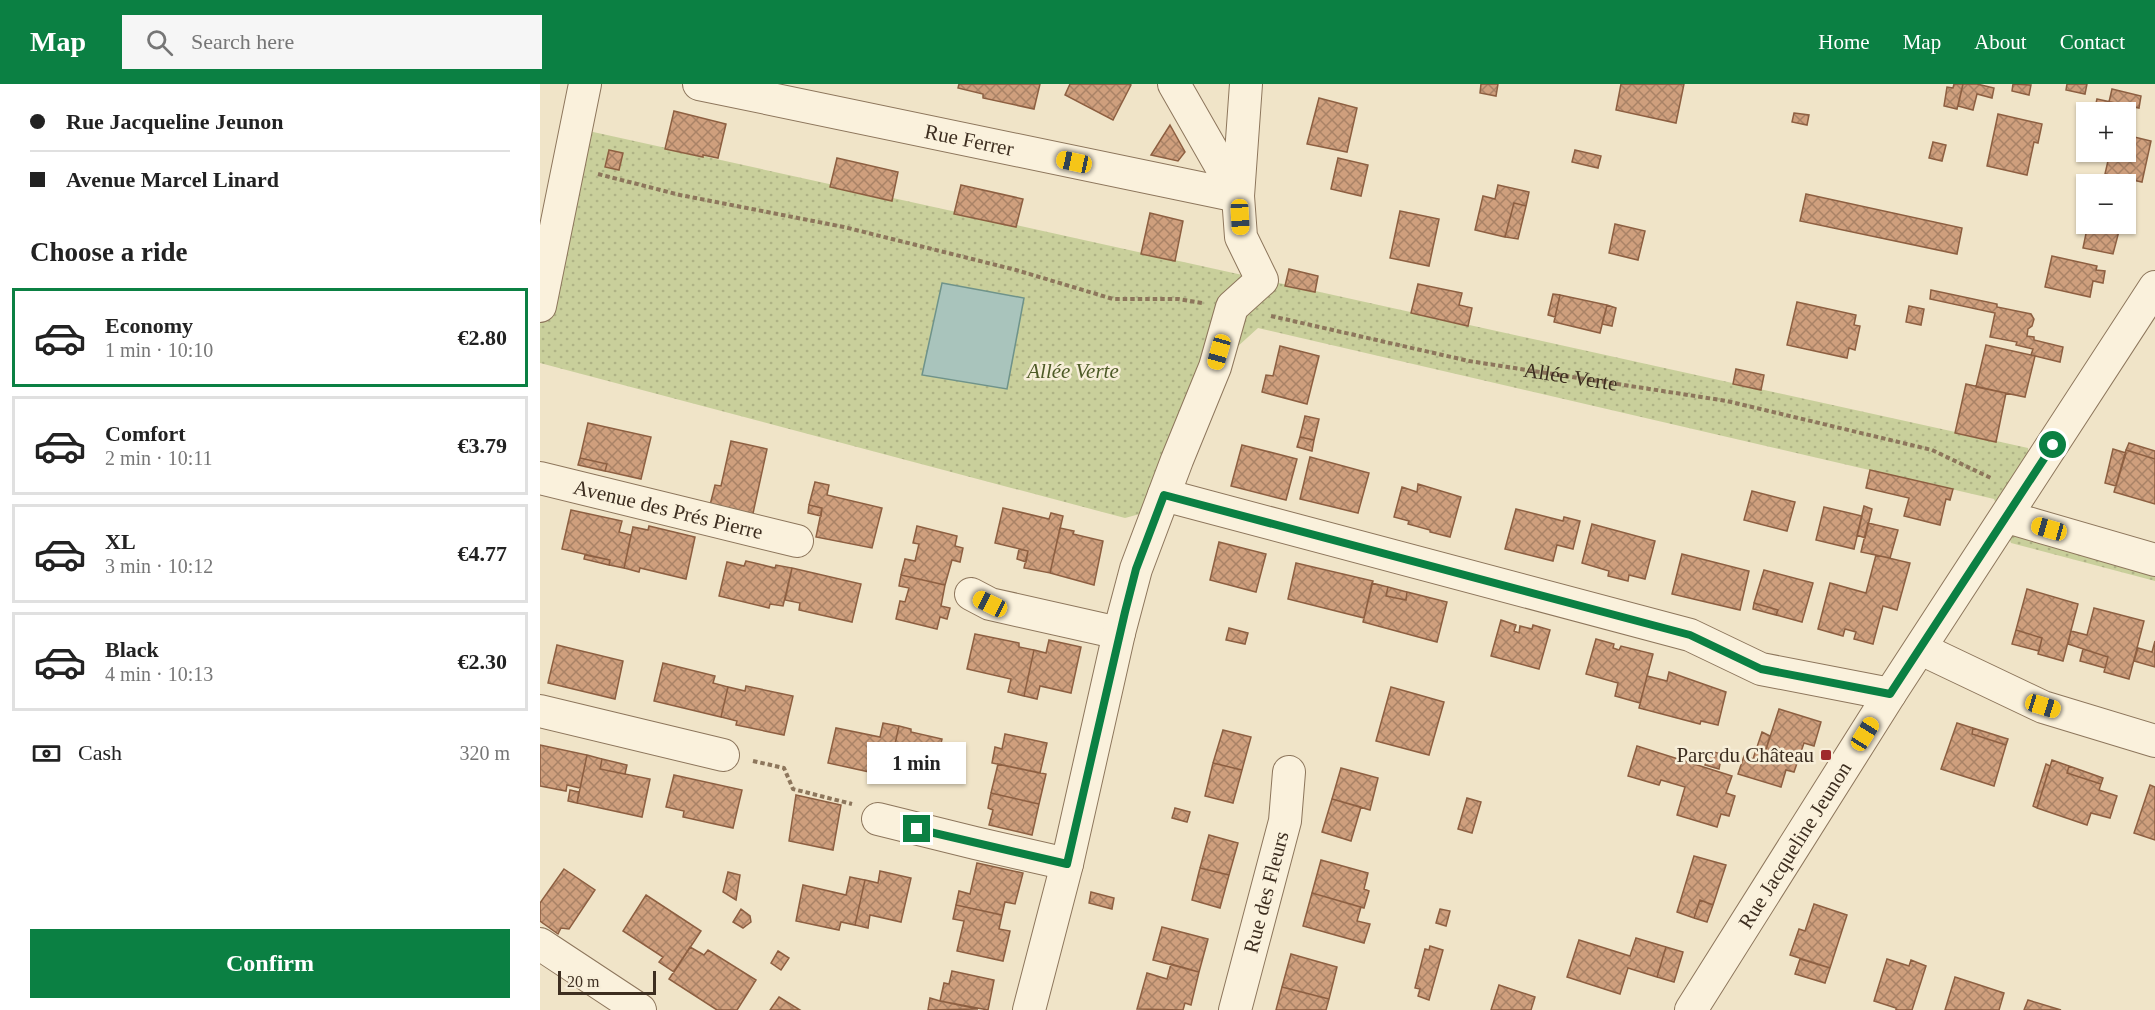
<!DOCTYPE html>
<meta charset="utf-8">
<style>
:root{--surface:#fff;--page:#f6f6f6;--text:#222;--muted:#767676;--line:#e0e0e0;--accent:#0b8043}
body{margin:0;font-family:Georgia,serif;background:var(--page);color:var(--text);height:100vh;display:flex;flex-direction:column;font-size:22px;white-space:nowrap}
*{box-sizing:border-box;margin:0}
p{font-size:20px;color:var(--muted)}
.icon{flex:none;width:33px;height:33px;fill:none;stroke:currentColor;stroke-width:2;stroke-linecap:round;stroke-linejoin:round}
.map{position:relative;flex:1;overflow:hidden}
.details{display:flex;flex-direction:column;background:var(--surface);width:540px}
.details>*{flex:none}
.top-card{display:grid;align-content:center;height:132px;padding:0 30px;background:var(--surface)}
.controls{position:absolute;left:1536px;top:18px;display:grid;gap:12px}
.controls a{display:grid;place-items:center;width:60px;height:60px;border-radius:0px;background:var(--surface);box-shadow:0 2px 4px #0004;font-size:30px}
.scale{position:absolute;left:18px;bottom:15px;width:98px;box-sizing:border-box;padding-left:6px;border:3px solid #3d2e20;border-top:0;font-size:16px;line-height:21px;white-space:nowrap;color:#3d2e20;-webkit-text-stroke:4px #f7eed8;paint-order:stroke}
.end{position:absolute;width:27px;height:27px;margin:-14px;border:8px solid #0b8043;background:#fff;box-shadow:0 0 0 3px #fff}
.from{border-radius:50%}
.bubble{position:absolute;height:42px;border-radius:0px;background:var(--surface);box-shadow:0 2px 4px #0004;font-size:20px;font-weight:700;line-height:42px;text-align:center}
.car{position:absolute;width:18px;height:36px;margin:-18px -9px;border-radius:8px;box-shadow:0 0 4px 2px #0007;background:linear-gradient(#f5c518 24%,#345 0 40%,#f5c518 0 76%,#345 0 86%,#f5c518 0)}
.top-card b{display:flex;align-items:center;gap:21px;height:57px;font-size:22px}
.top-card b+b{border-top:2px solid var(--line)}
.top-card i{width:15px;height:15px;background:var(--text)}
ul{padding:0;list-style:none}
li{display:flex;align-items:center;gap:18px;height:99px;margin:0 12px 9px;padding:0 18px;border:3px solid var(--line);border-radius:0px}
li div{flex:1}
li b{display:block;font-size:22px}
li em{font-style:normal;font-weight:700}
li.selected{border-color:var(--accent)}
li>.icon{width:54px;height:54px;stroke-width:1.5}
h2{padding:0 30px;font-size:27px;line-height:72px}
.pay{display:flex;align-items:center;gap:15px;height:66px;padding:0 30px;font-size:22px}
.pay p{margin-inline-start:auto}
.button{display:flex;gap:12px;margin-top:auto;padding:12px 30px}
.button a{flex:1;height:69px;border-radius:0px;background:var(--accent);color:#fff;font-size:24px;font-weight:700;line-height:69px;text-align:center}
header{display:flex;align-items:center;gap:36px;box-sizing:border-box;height:84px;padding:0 30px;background:var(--accent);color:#fff}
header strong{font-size:28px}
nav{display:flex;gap:33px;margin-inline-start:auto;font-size:21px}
.search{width:420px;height:54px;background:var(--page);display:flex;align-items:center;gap:15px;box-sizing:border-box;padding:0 21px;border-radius:0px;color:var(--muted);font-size:22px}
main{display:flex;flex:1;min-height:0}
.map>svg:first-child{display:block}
.grass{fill:url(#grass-dots)}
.water{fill:#a9c4bc;stroke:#6f938a;stroke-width:1.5}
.building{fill:url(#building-cross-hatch);stroke:#8d5f41;stroke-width:1.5}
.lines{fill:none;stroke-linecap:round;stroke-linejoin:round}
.street-casing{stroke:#8d765c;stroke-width:34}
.path{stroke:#8d765c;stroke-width:4;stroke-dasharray:4.5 3;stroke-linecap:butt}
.street{stroke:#faf1dc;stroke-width:32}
.route{stroke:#0b8043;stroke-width:8}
.poi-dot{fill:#9e2a2b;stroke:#f7eed8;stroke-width:2}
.labels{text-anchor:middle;stroke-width:5;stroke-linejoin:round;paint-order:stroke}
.street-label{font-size:21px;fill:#3d2e20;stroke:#f7eed8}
.park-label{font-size:21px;font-style:italic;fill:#4d5a26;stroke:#f7eed8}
.poi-label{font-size:21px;fill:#3d2e20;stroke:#f7eed8;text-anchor:end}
</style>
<header>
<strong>Map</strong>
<div class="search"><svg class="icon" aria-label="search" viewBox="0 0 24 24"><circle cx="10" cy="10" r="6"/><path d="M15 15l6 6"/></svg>Search here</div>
<nav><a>Home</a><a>Map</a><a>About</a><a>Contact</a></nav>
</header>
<main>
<section class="details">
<div class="top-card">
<b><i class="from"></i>Rue Jacqueline Jeunon</b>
<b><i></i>Avenue Marcel Linard</b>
</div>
<h2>Choose a ride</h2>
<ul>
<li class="selected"><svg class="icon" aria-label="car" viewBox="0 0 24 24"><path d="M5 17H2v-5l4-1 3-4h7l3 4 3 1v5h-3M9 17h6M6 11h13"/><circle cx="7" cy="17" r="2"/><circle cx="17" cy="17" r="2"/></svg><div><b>Economy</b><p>1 min · 10:10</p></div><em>€2.80</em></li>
<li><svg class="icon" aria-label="car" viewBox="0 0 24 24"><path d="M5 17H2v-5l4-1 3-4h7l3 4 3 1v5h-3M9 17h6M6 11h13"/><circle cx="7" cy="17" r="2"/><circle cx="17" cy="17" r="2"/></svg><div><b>Comfort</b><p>2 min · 10:11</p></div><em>€3.79</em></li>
<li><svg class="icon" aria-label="car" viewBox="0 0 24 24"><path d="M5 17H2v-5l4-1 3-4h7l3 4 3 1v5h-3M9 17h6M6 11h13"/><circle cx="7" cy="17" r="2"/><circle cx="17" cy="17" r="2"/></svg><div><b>XL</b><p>3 min · 10:12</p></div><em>€4.77</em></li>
<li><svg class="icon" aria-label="car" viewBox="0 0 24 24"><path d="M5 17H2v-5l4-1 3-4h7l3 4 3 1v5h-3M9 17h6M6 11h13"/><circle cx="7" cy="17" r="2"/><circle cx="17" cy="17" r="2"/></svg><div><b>Black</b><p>4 min · 10:13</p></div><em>€2.30</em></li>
</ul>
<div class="pay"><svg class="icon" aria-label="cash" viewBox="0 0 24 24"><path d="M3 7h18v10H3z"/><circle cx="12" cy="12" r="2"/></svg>Cash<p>320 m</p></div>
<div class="button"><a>Confirm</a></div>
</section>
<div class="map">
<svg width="1615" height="926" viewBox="0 0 1615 926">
<defs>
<pattern id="grass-dots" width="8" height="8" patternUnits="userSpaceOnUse" patternTransform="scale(1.5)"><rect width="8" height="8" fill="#c9cf9b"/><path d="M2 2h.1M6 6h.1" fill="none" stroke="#aeb285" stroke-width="1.8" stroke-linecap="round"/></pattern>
<pattern id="building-cross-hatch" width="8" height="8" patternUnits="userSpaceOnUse" patternTransform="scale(1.5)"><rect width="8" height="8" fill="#cf9f7d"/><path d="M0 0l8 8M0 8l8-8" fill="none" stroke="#a98266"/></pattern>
</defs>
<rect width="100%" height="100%" fill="#f0e4c8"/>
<path class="grass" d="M 35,44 L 1488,364 L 1493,427 L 1615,460 L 1615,497 L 1471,459 L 1454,415 L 718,244 L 675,283 L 618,425 L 585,434 L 0,279 L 0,222 Z"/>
<path class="water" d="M 402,199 L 484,214 L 467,305 L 382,291 Z"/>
<path class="building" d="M 419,0 L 500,0 L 494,25 L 443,14 L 443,10 L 418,4 Z
M 530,0 L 590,0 L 591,1 L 573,36 L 525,11 Z
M 941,0 L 958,0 L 956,12 L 940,9 Z
M 1081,0 L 1144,0 L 1136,39 L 1076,26 Z
M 1414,0 L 1423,0 L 1417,25 L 1404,22 L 1407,3 L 1413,4 Z
M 1423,0 L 1437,0 L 1454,4 L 1452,14 L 1437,10 L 1433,26 L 1418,22 Z
M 1473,0 L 1491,1 L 1489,11 L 1472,7 Z
M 1527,0 L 1547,0 L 1545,10 L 1526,6 Z
M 1572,5 L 1601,12 L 1599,24 L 1569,18 Z
M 779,14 L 817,24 L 807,68 L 767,60 Z
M 1557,15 L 1585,21 L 1584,28 L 1554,28 Z
M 1540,23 L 1555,25 L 1554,28 L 1546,28 L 1546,37 L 1537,36 Z
M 134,27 L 186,40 L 178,74 L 163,71 L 163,73 L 125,65 Z
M 1254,29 L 1269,31 L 1267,41 L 1252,38 Z
M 1458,30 L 1502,40 L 1498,59 L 1494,58 L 1487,91 L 1447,82 Z
M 630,41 L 645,68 L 638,77 L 611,71 Z
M 1586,51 L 1611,57 L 1602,98 L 1565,90 L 1570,68 L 1586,68 Z
M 1393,58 L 1406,61 L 1402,77 L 1389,74 Z
M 69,66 L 83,69 L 79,86 L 65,83 Z
M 1035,66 L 1061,72 L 1058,84 L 1032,78 Z
M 297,74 L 358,88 L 352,117 L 290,103 Z
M 798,74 L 828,81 L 821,112 L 791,105 Z
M 421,101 L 483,115 L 476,143 L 414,130 Z
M 958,101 L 989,108 L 986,122 L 974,119 L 965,153 L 935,146 L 943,112 L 955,115 Z
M 1266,110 L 1422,144 L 1417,170 L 1260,137 Z
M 974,119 L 986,122 L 978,155 L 965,153 Z
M 860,127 L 899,135 L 889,182 L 850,174 Z
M 610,129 L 643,137 L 635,177 L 601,170 Z
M 1075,140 L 1105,147 L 1098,176 L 1069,169 Z
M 1548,140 L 1585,140 L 1584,148 L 1579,147 L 1573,170 L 1543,164 Z
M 1512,172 L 1557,182 L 1556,186 L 1565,187 L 1563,199 L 1553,197 L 1550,213 L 1505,203 Z
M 749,185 L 778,192 L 775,208 L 745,202 Z
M 878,200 L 922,209 L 919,221 L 932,224 L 928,242 L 871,229 Z
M 1391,206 L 1457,220 L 1457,223 L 1491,230 L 1494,235 L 1492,242 L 1488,245 L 1487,252 L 1494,253 L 1494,256 L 1523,263 L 1520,278 L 1491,271 L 1493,265 L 1476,261 L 1477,258 L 1450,253 L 1455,229 L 1390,215 Z
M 1013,210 L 1020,211 L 1015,233 L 1008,231 Z
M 1020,211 L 1067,221 L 1060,249 L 1014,238 Z
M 1257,218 L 1316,231 L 1314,241 L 1320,242 L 1315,266 L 1309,264 L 1307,274 L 1247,261 Z
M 1067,221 L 1076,224 L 1072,242 L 1062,240 Z
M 1369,222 L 1384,225 L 1381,241 L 1366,238 Z
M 1446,261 L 1495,272 L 1485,313 L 1436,303 Z
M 740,262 L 779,272 L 767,320 L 722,308 L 726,291 L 733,292 Z
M 1196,285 L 1224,291 L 1221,306 L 1193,300 Z
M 1426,300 L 1466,309 L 1456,358 L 1415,349 Z
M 765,332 L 779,335 L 774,356 L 760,353 Z
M 48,339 L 111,353 L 101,395 L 65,387 L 67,380 L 40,374 Z
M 760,353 L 774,356 L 772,367 L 757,363 Z
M 191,357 L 227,365 L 212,434 L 169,425 L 175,401 L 181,402 Z
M 1589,359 L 1615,367 L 1615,375 L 1586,366 Z
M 702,361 L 757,375 L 746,416 L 691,402 Z
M 1573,365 L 1586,369 L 1576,402 L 1565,399 Z
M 1586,366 L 1615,375 L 1615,420 L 1574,408 Z
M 770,373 L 829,389 L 818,429 L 760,415 Z
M 40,374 L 67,380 L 65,387 L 38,381 Z
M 1330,386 L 1413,405 L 1410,416 L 1406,415 L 1400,441 L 1364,432 L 1369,414 L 1326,404 Z
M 275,398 L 289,401 L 287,411 L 342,424 L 332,464 L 276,453 L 282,424 L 269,421 Z
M 878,400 L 921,413 L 910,453 L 890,448 L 890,446 L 868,440 L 869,437 L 854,433 L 862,403 L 877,408 Z
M 1212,407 L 1255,418 L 1247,447 L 1204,436 Z
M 269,421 L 282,424 L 281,432 L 268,429 Z
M 1324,422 L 1332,425 L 1325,454 L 1317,451 Z
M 1284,423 L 1322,432 L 1314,465 L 1276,456 Z
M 463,424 L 509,435 L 511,429 L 523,432 L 510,489 L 484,484 L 488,467 L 455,459 Z
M 976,425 L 1023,437 L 1024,433 L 1040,437 L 1033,465 L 1017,461 L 1013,477 L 965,465 Z
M 31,426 L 82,437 L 79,448 L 91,451 L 84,484 L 69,481 L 70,476 L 22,465 Z
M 1328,439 L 1358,446 L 1350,474 L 1321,468 Z
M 1052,440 L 1115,457 L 1105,495 L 1089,491 L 1088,497 L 1068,492 L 1069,487 L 1042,479 Z
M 109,442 L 155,453 L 146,495 L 100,484 L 99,488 L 84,484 L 93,443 L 108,446 Z
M 377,442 L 417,452 L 415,462 L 423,464 L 420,478 L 412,476 L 405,501 L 361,491 L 365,475 L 375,477 L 379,460 L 373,459 Z
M 520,444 L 534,447 L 533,450 L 563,457 L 554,501 L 510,489 Z
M 679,458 L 726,470 L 716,508 L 670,496 Z
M 479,465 L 488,467 L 486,478 L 477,475 Z
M 1142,470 L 1209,487 L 1200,526 L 1132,510 Z
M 45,471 L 70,476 L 69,481 L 44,475 Z
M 1336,471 L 1370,479 L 1357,526 L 1343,522 L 1333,560 L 1314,555 L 1316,548 L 1305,545 L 1303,552 L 1278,545 L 1290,499 L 1326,509 Z
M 206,477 L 235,484 L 236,481 L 252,484 L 243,522 L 230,520 L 229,524 L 179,512 L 187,478 L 204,482 Z
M 756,479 L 833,497 L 824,534 L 748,515 Z
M 252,484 L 321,500 L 312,538 L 259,526 L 260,519 L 245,516 Z
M 1224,486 L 1273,499 L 1262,538 L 1236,531 L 1238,526 L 1214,519 Z
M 361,491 L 405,501 L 401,522 L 410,524 L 407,535 L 400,533 L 397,545 L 356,535 L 360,517 L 365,518 L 369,504 L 359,502 Z
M 832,499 L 848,503 L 846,512 L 866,516 L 867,508 L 907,518 L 897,558 L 823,538 Z
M 848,503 L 867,508 L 866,516 L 846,512 Z
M 1487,505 L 1538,520 L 1523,577 L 1498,570 L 1502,554 L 1476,546 Z
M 1214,519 L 1238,526 L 1236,531 L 1213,525 Z
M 1554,524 L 1604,537 L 1589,595 L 1564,588 L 1568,573 L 1528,560 L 1531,547 L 1547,551 Z
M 961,536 L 976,541 L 974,547 L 979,549 L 980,542 L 992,545 L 993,541 L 1010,546 L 999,585 L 951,572 Z
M 689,544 L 708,549 L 705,560 L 686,556 Z
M 1476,546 L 1502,554 L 1499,567 L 1472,560 Z
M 435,550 L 479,559 L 479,563 L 494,566 L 484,612 L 468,608 L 471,595 L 427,585 Z
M 1056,555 L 1074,560 L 1073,564 L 1079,566 L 1081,562 L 1113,570 L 1100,619 L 1075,612 L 1078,599 L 1046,590 Z
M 509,556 L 541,563 L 531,609 L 500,602 L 497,615 L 484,612 L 494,566 L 506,569 Z
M 1615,557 L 1615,583 L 1594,577 L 1598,564 L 1612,568 Z
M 17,561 L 83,577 L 75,615 L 8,599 Z
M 1543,565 L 1568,573 L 1565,584 L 1540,577 Z
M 123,579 L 175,592 L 173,599 L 188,603 L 181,633 L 114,617 Z
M 1129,588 L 1186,608 L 1178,641 L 1161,637 L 1160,640 L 1099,624 L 1107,592 L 1127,597 Z
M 206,602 L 253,612 L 244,651 L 196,641 L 197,637 L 181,633 L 188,603 L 205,607 Z
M 851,603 L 904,618 L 889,671 L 836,657 Z
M 1239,625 L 1281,638 L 1274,662 L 1264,659 L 1254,688 L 1246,686 L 1241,703 L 1198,690 L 1204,672 L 1222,678 Z
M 343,639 L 359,642 L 349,687 L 334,684 L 334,689 L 288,679 L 296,644 L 340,653 Z
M 1417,639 L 1433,644 L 1432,650 L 1466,661 L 1454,702 L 1401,685 Z
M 359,642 L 371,645 L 371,648 L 402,655 L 392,699 L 349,687 Z
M 1433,644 L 1468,655 L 1466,661 L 1432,650 Z
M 683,646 L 711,653 L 702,686 L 673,679 Z
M 1222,648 L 1230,652 L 1222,678 L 1213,675 Z
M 465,650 L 507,659 L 500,689 L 452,679 L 455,663 L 462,665 Z
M 0,661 L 47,671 L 40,704 L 27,701 L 26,707 L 0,702 Z
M 1097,662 L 1192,692 L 1186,709 L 1195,712 L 1189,732 L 1181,730 L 1177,743 L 1137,731 L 1145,703 L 1121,696 L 1119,701 L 1088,692 Z
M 1169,667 L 1182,670 L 1179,685 L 1165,681 Z
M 47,671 L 62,675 L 60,685 L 110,695 L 102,733 L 37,719 Z
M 62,675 L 87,681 L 85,690 L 60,685 Z
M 1512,676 L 1529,682 L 1527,689 L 1561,700 L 1559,706 L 1577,712 L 1570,734 L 1551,729 L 1547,741 L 1497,724 Z
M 673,679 L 702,686 L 693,719 L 665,712 Z
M 458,680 L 506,690 L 499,720 L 451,709 Z
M 1506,680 L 1510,682 L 1497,724 L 1493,722 Z
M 1529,682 L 1563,694 L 1561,700 L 1527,689 Z
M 801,684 L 838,694 L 830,726 L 792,715 Z
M 134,691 L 202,706 L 193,744 L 143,733 L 144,727 L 126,723 Z
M 1610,701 L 1615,703 L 1615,756 L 1594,749 Z
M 30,706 L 39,708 L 37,719 L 28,717 Z
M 451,709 L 499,720 L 492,751 L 449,741 L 453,726 L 448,724 Z
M 256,711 L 301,721 L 293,766 L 249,757 Z
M 927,714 L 941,718 L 932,749 L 918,745 Z
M 792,715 L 821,723 L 811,757 L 782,748 Z
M 635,724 L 650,728 L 647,738 L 632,734 Z
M 669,751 L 698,759 L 689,791 L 660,784 Z
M 1154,772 L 1186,781 L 1173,821 L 1160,816 L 1154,834 L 1137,828 Z
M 781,776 L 828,789 L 824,805 L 829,807 L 824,824 L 772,809 Z
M 437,779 L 483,789 L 475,820 L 465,818 L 462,831 L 416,821 L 419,807 L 430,810 Z
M 660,784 L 689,791 L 680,824 L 652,816 Z
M 24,785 L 55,806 L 29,845 L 21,844 L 18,850 L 0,837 L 0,819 Z
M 340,787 L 371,794 L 361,838 L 330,831 L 328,844 L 315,841 L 325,796 L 338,799 Z
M 188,788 L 200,791 L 196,816 L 183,808 Z
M 310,793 L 325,796 L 315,841 L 301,838 L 299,846 L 256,837 L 263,801 L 306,811 Z
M 551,808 L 574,814 L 572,825 L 549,819 Z
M 772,809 L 821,823 L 817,837 L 830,840 L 824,859 L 763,842 Z
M 106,811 L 161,847 L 134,888 L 119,878 L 123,873 L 83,847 Z
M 1160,816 L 1173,821 L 1167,838 L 1154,834 Z
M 1274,820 L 1307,831 L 1290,884 L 1250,871 L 1259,845 L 1265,847 Z
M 416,821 L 462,831 L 459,845 L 470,847 L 463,877 L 417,867 L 424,837 L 413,835 Z
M 201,825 L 210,832 L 211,838 L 203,844 L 193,838 Z
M 900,825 L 910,827 L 906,842 L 896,839 Z
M 622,843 L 668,855 L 659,888 L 613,876 Z
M 1096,854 L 1126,863 L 1117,893 L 1088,884 L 1080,910 L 1027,893 L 1039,856 L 1090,872 Z
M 890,862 L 903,866 L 889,916 L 878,912 L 880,905 L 875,904 L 885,865 L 889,866 Z
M 150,863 L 164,871 L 168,866 L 216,896 L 197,926 L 177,926 L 129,895 Z
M 1126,863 L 1143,868 L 1134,898 L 1117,893 Z
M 238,867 L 249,874 L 241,886 L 231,879 Z
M 751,870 L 797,883 L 789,915 L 742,903 Z
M 1260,875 L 1290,884 L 1285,899 L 1255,890 Z
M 1347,875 L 1369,882 L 1371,876 L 1386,882 L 1372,926 L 1356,926 L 1356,924 L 1334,917 Z
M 631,880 L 659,888 L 651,921 L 645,919 L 643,926 L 597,925 L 607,889 L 627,895 Z
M 412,887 L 454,896 L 448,926 L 400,917 L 404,899 L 409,900 Z
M 1415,893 L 1464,909 L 1459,926 L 1405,926 Z
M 959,901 L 995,913 L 991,926 L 951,926 Z
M 742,903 L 789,915 L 786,926 L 736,926 Z
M 239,913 L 260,926 L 230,926 Z
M 390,914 L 400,917 L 438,925 L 388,926 Z
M 1488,916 L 1521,926 L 1484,926 Z"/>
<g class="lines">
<g class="street-casing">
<g id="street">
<path id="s2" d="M 159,0 L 698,112"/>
<path d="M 634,0 L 698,112"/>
<path d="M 0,222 L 45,0"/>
<path id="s3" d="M 0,394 L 257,457"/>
<path d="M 624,411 L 1150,551 L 1221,585 L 1350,610"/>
<path d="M 1467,433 L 1615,476"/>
<path d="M 431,510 L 450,520 L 579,549"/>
<path d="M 1381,565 L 1503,623 L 1615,657"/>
<path d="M 0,627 L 183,671"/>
<path d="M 338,735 L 435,759 L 527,780"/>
<path d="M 0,860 L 100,926"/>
<path d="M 489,926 L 527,780 L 579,549 L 596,485 L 637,376 L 675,283 L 692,223 L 722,196 L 701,153 L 698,112 L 706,0"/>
<path id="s4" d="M 695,926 L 745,737 L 749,688"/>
<path id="s5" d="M 1151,926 L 1350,610 L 1615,203"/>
</g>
</g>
<g class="path">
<path d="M 58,90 L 140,111 L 304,143 L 476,186 L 573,215 L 638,215 L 662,219"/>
<path id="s1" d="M 731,232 L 929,277 L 1187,317 L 1392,366 L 1453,395"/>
<path d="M 213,677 L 244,684 L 253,705 L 312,720"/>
</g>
<use href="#street" class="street"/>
</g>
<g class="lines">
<path class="route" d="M 377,745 L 527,780 L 585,528 L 596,485 L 624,411 L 1150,551 L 1221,585 L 1350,610 L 1513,361"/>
</g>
<rect class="poi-dot" x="1280" y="665" width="12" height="12" rx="3"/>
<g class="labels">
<g class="street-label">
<text dy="7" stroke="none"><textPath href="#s2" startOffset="276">Rue Ferrer</textPath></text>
<text dy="7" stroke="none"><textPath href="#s1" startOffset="306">Allée Verte</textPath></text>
<text dy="7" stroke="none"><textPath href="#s3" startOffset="132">Avenue des Prés Pierre</textPath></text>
<text dy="7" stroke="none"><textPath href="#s5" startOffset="195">Rue Jacqueline Jeunon</textPath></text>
<text dy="7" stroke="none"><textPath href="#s4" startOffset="122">Rue des Fleurs</textPath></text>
</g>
<g class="park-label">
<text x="533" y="294">Allée Verte</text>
</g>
<g class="poi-label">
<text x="1274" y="678">Parc du Château</text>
</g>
</g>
</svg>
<div class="controls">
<a>+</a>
<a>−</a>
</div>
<div class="scale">20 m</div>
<i class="end from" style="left:1513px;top:361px"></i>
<i class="end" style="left:377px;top:745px"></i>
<div class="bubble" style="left:327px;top:658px;width:99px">1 min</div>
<i class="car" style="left:534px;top:78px;rotate:282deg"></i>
<i class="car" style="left:700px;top:133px;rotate:177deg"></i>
<i class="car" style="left:679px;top:268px;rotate:196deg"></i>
<i class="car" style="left:1509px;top:445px;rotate:286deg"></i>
<i class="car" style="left:450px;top:520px;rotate:296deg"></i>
<i class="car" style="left:1503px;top:622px;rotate:107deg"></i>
<i class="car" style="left:1325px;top:650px;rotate:32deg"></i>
</div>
</main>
